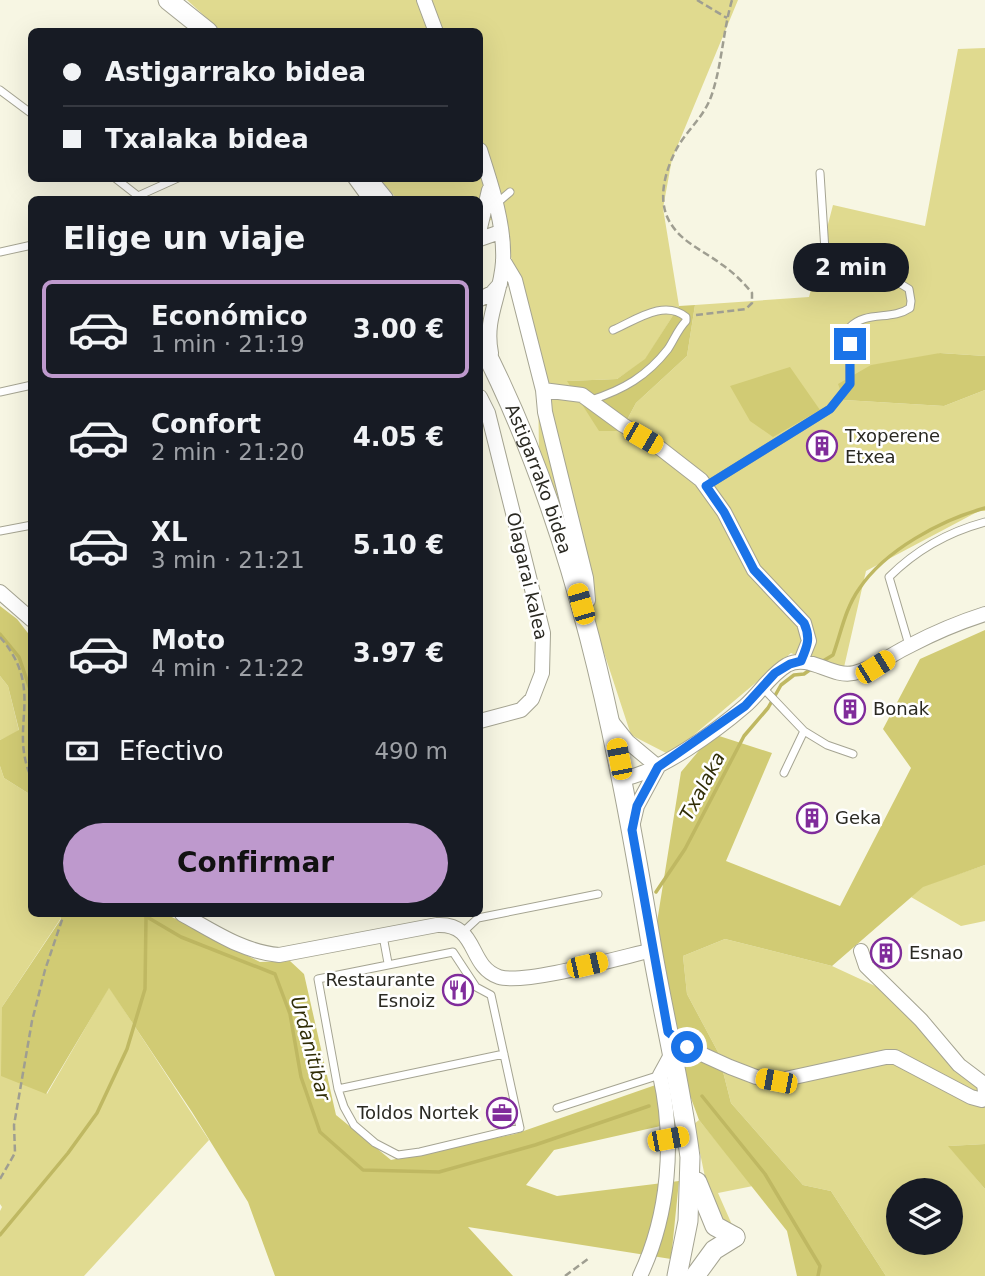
<!DOCTYPE html>
<html lang="es">
<meta charset="utf-8">
<style>
:root{--surface:#171b24;--page:#20242c;--text:#f1f3f6;--muted:#9ea1a6;--line:#363941;--accent:#be99cd}
body{margin:0;font-family:"DejaVu Sans",sans-serif;background:var(--page);color:var(--text);height:100vh;display:flex;flex-direction:column;font-size:26px;white-space:nowrap}
*{box-sizing:border-box;margin:0}
p{font-size:23px;color:var(--muted)}
.icon{flex:none;width:38px;height:38px;fill:none;stroke:currentColor;stroke-width:2;stroke-linecap:round;stroke-linejoin:round}
.map{position:relative;flex:1;overflow:hidden}
.panel{position:absolute;left:28px;top:196px;width:455px;height:721px;display:flex;flex-direction:column;background:var(--surface);border-radius:10px;box-shadow:0 7px 28px #0002}
.panel>*{flex:none}
.hud{position:absolute;left:28px;top:28px;width:455px;height:154px;border-radius:10px;box-shadow:0 7px 28px #0002;display:grid;align-content:center;height:154px;padding:0 35px;background:var(--surface)}
.fabs{position:absolute;left:886px;top:1178px;display:grid;gap:14px}
.fabs a{display:grid;place-items:center;width:77px;height:77px;border-radius:50%;background:var(--surface);box-shadow:0 7px 28px #0002;font-size:35px}
.end{position:absolute;width:32px;height:32px;margin:-16px;border:9px solid #1a73e8;background:#fff;box-shadow:0 0 0 4px #fff}
.from{border-radius:50%}
.bubble{position:absolute;height:49px;border-radius:24px;background:var(--surface);box-shadow:0 7px 28px #0002;font-size:23px;font-weight:700;line-height:49px;text-align:center}
.car{position:absolute;width:21px;height:42px;margin:-21px -10px;border-radius:9px;box-shadow:0 0 5px 2px #0007;background:linear-gradient(#f5c518 24%,#345 0 40%,#f5c518 0 76%,#345 0 86%,#f5c518 0)}
.hud b{display:flex;align-items:center;gap:24px;height:66px;font-size:26px}
.hud b+b{border-top:2px solid var(--line)}
.hud i{width:18px;height:18px;background:var(--text)}
ul{padding:0;list-style:none}
li{display:flex;align-items:center;gap:21px;height:98px;margin:0 14px 10px;padding:0 21px;border:4px solid transparent;border-radius:10px}
li div{flex:1}
li b{display:block;font-size:26px}
li em{font-style:normal;font-weight:700}
li.selected{border-color:var(--accent)}
li>.icon{width:63px;height:63px;stroke-width:1.5}
h2{padding:0 35px;font-size:32px;line-height:84px}
.pay{display:flex;align-items:center;gap:18px;height:77px;padding:0 35px;font-size:26px}
.pay p{margin-inline-start:auto}
.cta{display:flex;gap:14px;margin-top:auto;padding:14px 35px}
.cta a{flex:1;height:80px;border-radius:42px;background:var(--accent);color:#111;font-size:28px;font-weight:700;line-height:80px;text-align:center}
.map>svg:first-child{display:block}
.green{fill:#e0da8f;fill-rule:evenodd}
.forest{fill:#d1cb74}
.lines{fill:none;stroke-linecap:round;stroke-linejoin:round}
.stream{stroke:#bfb862;stroke-width:3.5}
.lane-casing{stroke:#a5a492;stroke-width:9}
.street-casing{stroke:#a5a492;stroke-width:16}
.secondary-casing{stroke:#a5a492;stroke-width:21}
.path{stroke:#9f9e91;stroke-width:2.5;stroke-dasharray:7 3.5;stroke-linecap:butt}
.lane{stroke:#fff;stroke-width:7}
.street{stroke:#fff;stroke-width:14}
.secondary{stroke:#fff;stroke-width:19}
.route{stroke:#1a73e8;stroke-width:9}
.labels{text-anchor:middle;stroke-width:5;stroke-linejoin:round;paint-order:stroke}
.poi-label{font-size:18px;fill:#2a2922;stroke:#fff;text-anchor:start}
.street-label{font-size:18px;fill:#2a2922;stroke:#fff}
.water-label{font-size:19px;font-style:italic;fill:#302d06;stroke:#fff}
</style>
<div class="map">
<svg width="985" height="1276" viewBox="0 0 985 1276">
<rect width="100%" height="100%" fill="#f7f6e3"/>
<path class="green" d="M 187,0 L 738,0 L 672,159 L 663,208 L 679,306 L 645,360 L 617,379 L 568,381 L 621,431 L 636,403 L 687,356 L 695,305 L 809,297 L 833,205 L 925,226 L 958,49 L 985,48 L 985,356 L 940,353 L 844,400 L 944,406 L 985,390 L 985,511 L 979,511 L 866,571 L 842,676 L 791,653 L 670,755 L 631,735 L 539,454 L 538,382 L 502,215 L 480,225 L 480,200 L 397,199 L 380,179 L 480,178 L 480,32 L 221,31 Z
M 0,676 L 8,686 L 19,731 L 0,740 Z
M 0,766 L 4,778 L 31,795 L 32,914 L 61,914 L 61,918 L 2,1007 L 47,1094 L 109,987 L 209,1140 L 84,1276 L 0,1276 L 0,1211 L 2,1207 L 0,1204 Z
M 985,865 L 985,921 L 961,926 L 911,897 L 923,886 Z
M 725,939 L 832,966 L 899,997 L 973,1073 L 985,1080 L 985,1144 L 949,1146 L 985,1189 L 985,1276 L 886,1276 L 831,1191 L 803,1185 L 731,1103 L 718,1052 L 687,994 L 683,956 ZM 898,1190 L 950,1190 L 950,1242 L 898,1242 Z
M 699,1120 L 753,1186 L 718,1193 L 733,1227 L 720,1223 L 711,1206 L 694,1124 Z"/>
<path class="forest" d="M 695,305 L 687,356 L 636,403 L 621,431 L 599,431 L 567,381 L 617,379 L 645,359 L 679,306 Z
M 940,353 L 985,356 L 985,390 L 944,406 L 844,400 L 838,384 L 871,365 Z
M 790,367 L 820,410 L 773,437 L 750,421 L 730,386 Z
M 0,606 L 17,619 L 31,637 L 31,795 L 4,778 L 0,766 L 0,740 L 19,730 L 8,686 L 0,676 Z
M 985,630 L 985,865 L 923,887 L 832,966 L 725,939 L 683,956 L 687,994 L 718,1052 L 731,1103 L 803,1185 L 831,1191 L 886,1276 L 797,1276 L 787,1231 L 699,1120 L 681,1071 L 661,945 L 657,922 L 681,772 L 713,734 L 772,753 L 726,861 L 840,906 L 911,768 L 883,729 L 920,659 Z
M 61,914 L 166,914 L 260,962 L 290,961 L 304,974 L 336,1115 L 391,1160 L 515,1134 L 667,1081 L 674,1123 L 554,1150 L 526,1185 L 557,1196 L 679,1181 L 671,1259 L 468,1227 L 513,1276 L 275,1276 L 248,1202 L 192,1112 L 109,988 L 46,1094 L 1,1076 L 2,1007 L 61,919 Z
M 985,1144 L 985,1189 L 948,1146 Z"/>
<g class="lines">
<path class="stream" d="M 0,634 L 19,657 L 32,695
M 823,661 L 833,655 C 841,633 845,609 859,589 C 885,550 941,520 985,508
M 656,892 L 685,849 L 744,736 L 768,708 L 781,685 L 794,675 L 804,674 L 811,669
M 142,914 L 181,937 L 275,974 L 290,1014 L 301,1077 L 320,1132 L 363,1170 L 439,1172 L 535,1145 L 649,1106
M 702,1096 L 765,1174 L 820,1266 L 818,1276
M 0,1235 L 68,1153 L 97,1113 L 127,1049 L 145,989 L 146,917"/>
<g class="lane-casing">
<path id="lane" d="M 0,90 L 32,114
M 115,178 L 138,196 L 178,178
M 496,204 L 510,192
M 0,252 L 32,245
M 0,392 L 32,385
M 591,400 C 623,390 647,376 668,349 C 674,340 678,329 686,321 L 686,317 C 664,299 636,320 613,330
M 706,486 L 830,409 L 850,384 L 849,328 C 866,310 891,321 910,308 L 911,301 L 909,289 L 899,283 L 833,271 L 826,266 L 820,173
M 0,531 L 32,525
M 909,645 L 889,577 C 916,550 948,532 985,522
M 763,688 L 804,731 L 827,745 L 853,754
M 784,773 L 804,731
M 463,932 L 478,918 L 598,894
M 383,936 L 388,963
M 453,952 L 476,987 L 491,995 L 520,1128 L 420,1152 L 398,1155 L 375,1143 L 354,1125 L 344,1107 L 338,1089 L 318,979 Z
M 338,1089 L 504,1054
M 557,1108 L 660,1075"/>
</g>
<g class="street-casing">
<path id="street" d="M 424,0 L 436,32
M 480,150 C 491,184 505,225 503,262 C 501,296 484,318 491,353
M 355,178 L 371,200
M 480,228 L 489,190
M 480,239 L 500,232
M 503,260 L 515,280 L 543,390 L 582,395 L 623,425 L 656,445 L 701,480 L 724,512 L 754,570 L 804,623 L 809,641 L 801,661
M 480,299 L 492,293 L 500,284
M 543,390 L 545,412 L 586,578 L 588,600 L 581,604
M 480,397 L 488,413 L 543,633 L 542,673 L 532,699 L 521,710 L 480,721
M 0,592 L 32,620
M 612,722 L 628,742 L 658,767
M 622,779 C 660,772 716,731 745,706 C 760,693 770,675 787,665 C 810,653 830,678 854,673 C 876,668 891,654 911,645 C 934,633 960,622 985,614
M 633,823 L 637,806 L 658,767
M 182,914 C 213,931 243,952 279,955 L 437,925 C 479,923 467,966 499,977 C 524,985 622,957 653,950
M 668,1032 L 686,1047 L 730,1067 L 756,1077 L 776,1081 L 886,1057 L 895,1057 L 971,1097 L 982,1100 L 985,1092 L 984,1084 L 959,1065 L 921,1020 L 866,966 L 861,951
M 640,1276 C 669,1215 675,1141 660,1075 L 672,1053"/>
</g>
<g class="secondary-casing">
<g id="secondary">
<path d="M 168,0 L 208,32"/>
<path d="M 366,178 L 384,200"/>
<path id="s1" d="M 480,341 C 578,531 617,740 652,949 C 664,1018 681,1087 690,1157 L 688,1221 L 677,1276"/>
<path d="M 697,1182 L 715,1226 L 735,1237"/>
<path d="M 695,1276 L 714,1250 L 735,1237"/>
</g>
</g>
<path class="path" d="M 697,0 L 727,18
M 696,315 L 746,309 L 752,303 L 752,293 C 743,282 733,272 721,264 C 704,251 683,243 671,224 C 656,201 665,171 677,148 C 688,129 705,116 712,94 C 722,64 723,31 732,0
M 0,637 C 47,691 7,727 32,779
M 0,1179 L 15,1153 L 14,1125 L 32,1021 L 45,970 L 64,914
M 565,1276 L 588,1259"/>
<use href="#lane" class="lane"/>
<use href="#street" class="street"/>
<use href="#secondary" class="secondary"/>
</g>
<g class="lines">
<path class="route" d="M 687,1047 L 668,1032 L 632,830 L 637,806 L 658,767 L 745,706 L 775,673 L 790,664 L 801,661 C 807,647 811,638 804,623 L 754,570 L 724,512 L 706,486 L 830,409 L 850,384 L 850,344"/>
</g>
<defs>
<g id="building-ring" transform="scale(1.575)"><circle r="9.5" fill="#fff" stroke="#802c9b" stroke-width="1.5"/><path d="M-4-6H4V6H1V3H-1V6H-4ZM-2.5-4.3h1.7v1.8h-1.7ZM.8-4.3h1.7v1.8H.8ZM-2.5-1h1.7V.8h-1.7ZM.8-1h1.7V.8H.8Z" fill="#802c9b"/></g>
<g id="restaurant-ring" transform="scale(1.575)"><circle r="9.5" fill="#fff" stroke="#802c9b" stroke-width="1.5"/><path d="M-5-6h1v4h1v-4h1v4h1v-4h1v5L-1.5 .5V6h-2V.5L-5-1ZM5-6V6H3V1.5H1.5Q1.5-4 5-6Z" fill="#802c9b"/></g>
<g id="office-ring" transform="scale(1.575)"><circle r="9.5" fill="#fff" stroke="#802c9b" stroke-width="1.5"/><path d="M-6-3h4V-5.5h4V-3h4V5H-6ZM-1-4.5V-3h2v-1.5ZM-6 0V1H6V0Z" fill="#802c9b"/></g>
</defs>
<g fill-rule="evenodd">
<use href="#building-ring" x="822" y="446"/>
<use href="#building-ring" x="850" y="709"/>
<use href="#building-ring" x="812" y="818"/>
<use href="#building-ring" x="886" y="953"/>
<use href="#restaurant-ring" x="458" y="990"/>
<use href="#office-ring" x="502" y="1113"/>
</g>
<g class="labels">
<g class="poi-label">
<text x="845" y="442">Txoperene<tspan x="845" dy="21">Etxea</tspan></text>
<text x="873" y="715">Bonak</text>
<text x="835" y="824">Geka</text>
<text x="909" y="959">Esnao</text>
<text x="435" y="986" text-anchor="end">Restaurante<tspan x="435" dy="21">Esnoiz</tspan></text>
<text x="479" y="1119" text-anchor="end">Toldos Nortek</text>
</g>
<g class="street-label">
<text dy="6" stroke="none"><textPath href="#s1" startOffset="150">Astigarrako bidea</textPath></text>
<text transform="translate(527 576) rotate(77)" y="6">Olagarai kalea</text>
</g>
<g class="water-label">
<text transform="translate(702 786) rotate(-62)" y="7">Txalaka</text>
<text transform="translate(311 1048) rotate(75)" y="7">Urdanitibar</text>
</g>
</g>
</svg>
<div class="fabs">
<a><svg class="icon" aria-label="layers" viewBox="0 0 24 24"><path d="M12 4l9 5-9 5-9-5zM3 14l9 5 9-5"/></svg></a>
</div>
<i class="end from" style="left:687px;top:1047px"></i>
<i class="end" style="left:850px;top:344px"></i>
<div class="bubble" style="left:793px;top:243px;width:116px">2 min</div>
<i class="car" style="left:643px;top:438px;rotate:120deg"></i>
<i class="car" style="left:581px;top:604px;rotate:344deg"></i>
<i class="car" style="left:875px;top:667px;rotate:58deg"></i>
<i class="car" style="left:619px;top:759px;rotate:349deg"></i>
<i class="car" style="left:587px;top:965px;rotate:77deg"></i>
<i class="car" style="left:776px;top:1081px;rotate:281deg"></i>
<i class="car" style="left:668px;top:1139px;rotate:79deg"></i>
<div class="hud">
<b><i class="from"></i>Astigarrako bidea</b>
<b><i></i>Txalaka bidea</b>
</div>
<section class="panel">
<h2>Elige un viaje</h2>
<ul>
<li class="selected"><svg class="icon" aria-label="car" viewBox="0 0 24 24"><path d="M5 17H2v-5l4-1 3-4h7l3 4 3 1v5h-3M9 17h6M6 11h13"/><circle cx="7" cy="17" r="2"/><circle cx="17" cy="17" r="2"/></svg><div><b>Económico</b><p>1 min · 21:19</p></div><em>3.00 €</em></li>
<li><svg class="icon" aria-label="car" viewBox="0 0 24 24"><path d="M5 17H2v-5l4-1 3-4h7l3 4 3 1v5h-3M9 17h6M6 11h13"/><circle cx="7" cy="17" r="2"/><circle cx="17" cy="17" r="2"/></svg><div><b>Confort</b><p>2 min · 21:20</p></div><em>4.05 €</em></li>
<li><svg class="icon" aria-label="car" viewBox="0 0 24 24"><path d="M5 17H2v-5l4-1 3-4h7l3 4 3 1v5h-3M9 17h6M6 11h13"/><circle cx="7" cy="17" r="2"/><circle cx="17" cy="17" r="2"/></svg><div><b>XL</b><p>3 min · 21:21</p></div><em>5.10 €</em></li>
<li><svg class="icon" aria-label="car" viewBox="0 0 24 24"><path d="M5 17H2v-5l4-1 3-4h7l3 4 3 1v5h-3M9 17h6M6 11h13"/><circle cx="7" cy="17" r="2"/><circle cx="17" cy="17" r="2"/></svg><div><b>Moto</b><p>4 min · 21:22</p></div><em>3.97 €</em></li>
</ul>
<div class="pay"><svg class="icon" aria-label="cash" viewBox="0 0 24 24"><path d="M3 7h18v10H3z"/><circle cx="12" cy="12" r="2"/></svg>Efectivo<p>490 m</p></div>
<div class="cta"><a>Confirmar</a></div>
</section>
</div>
